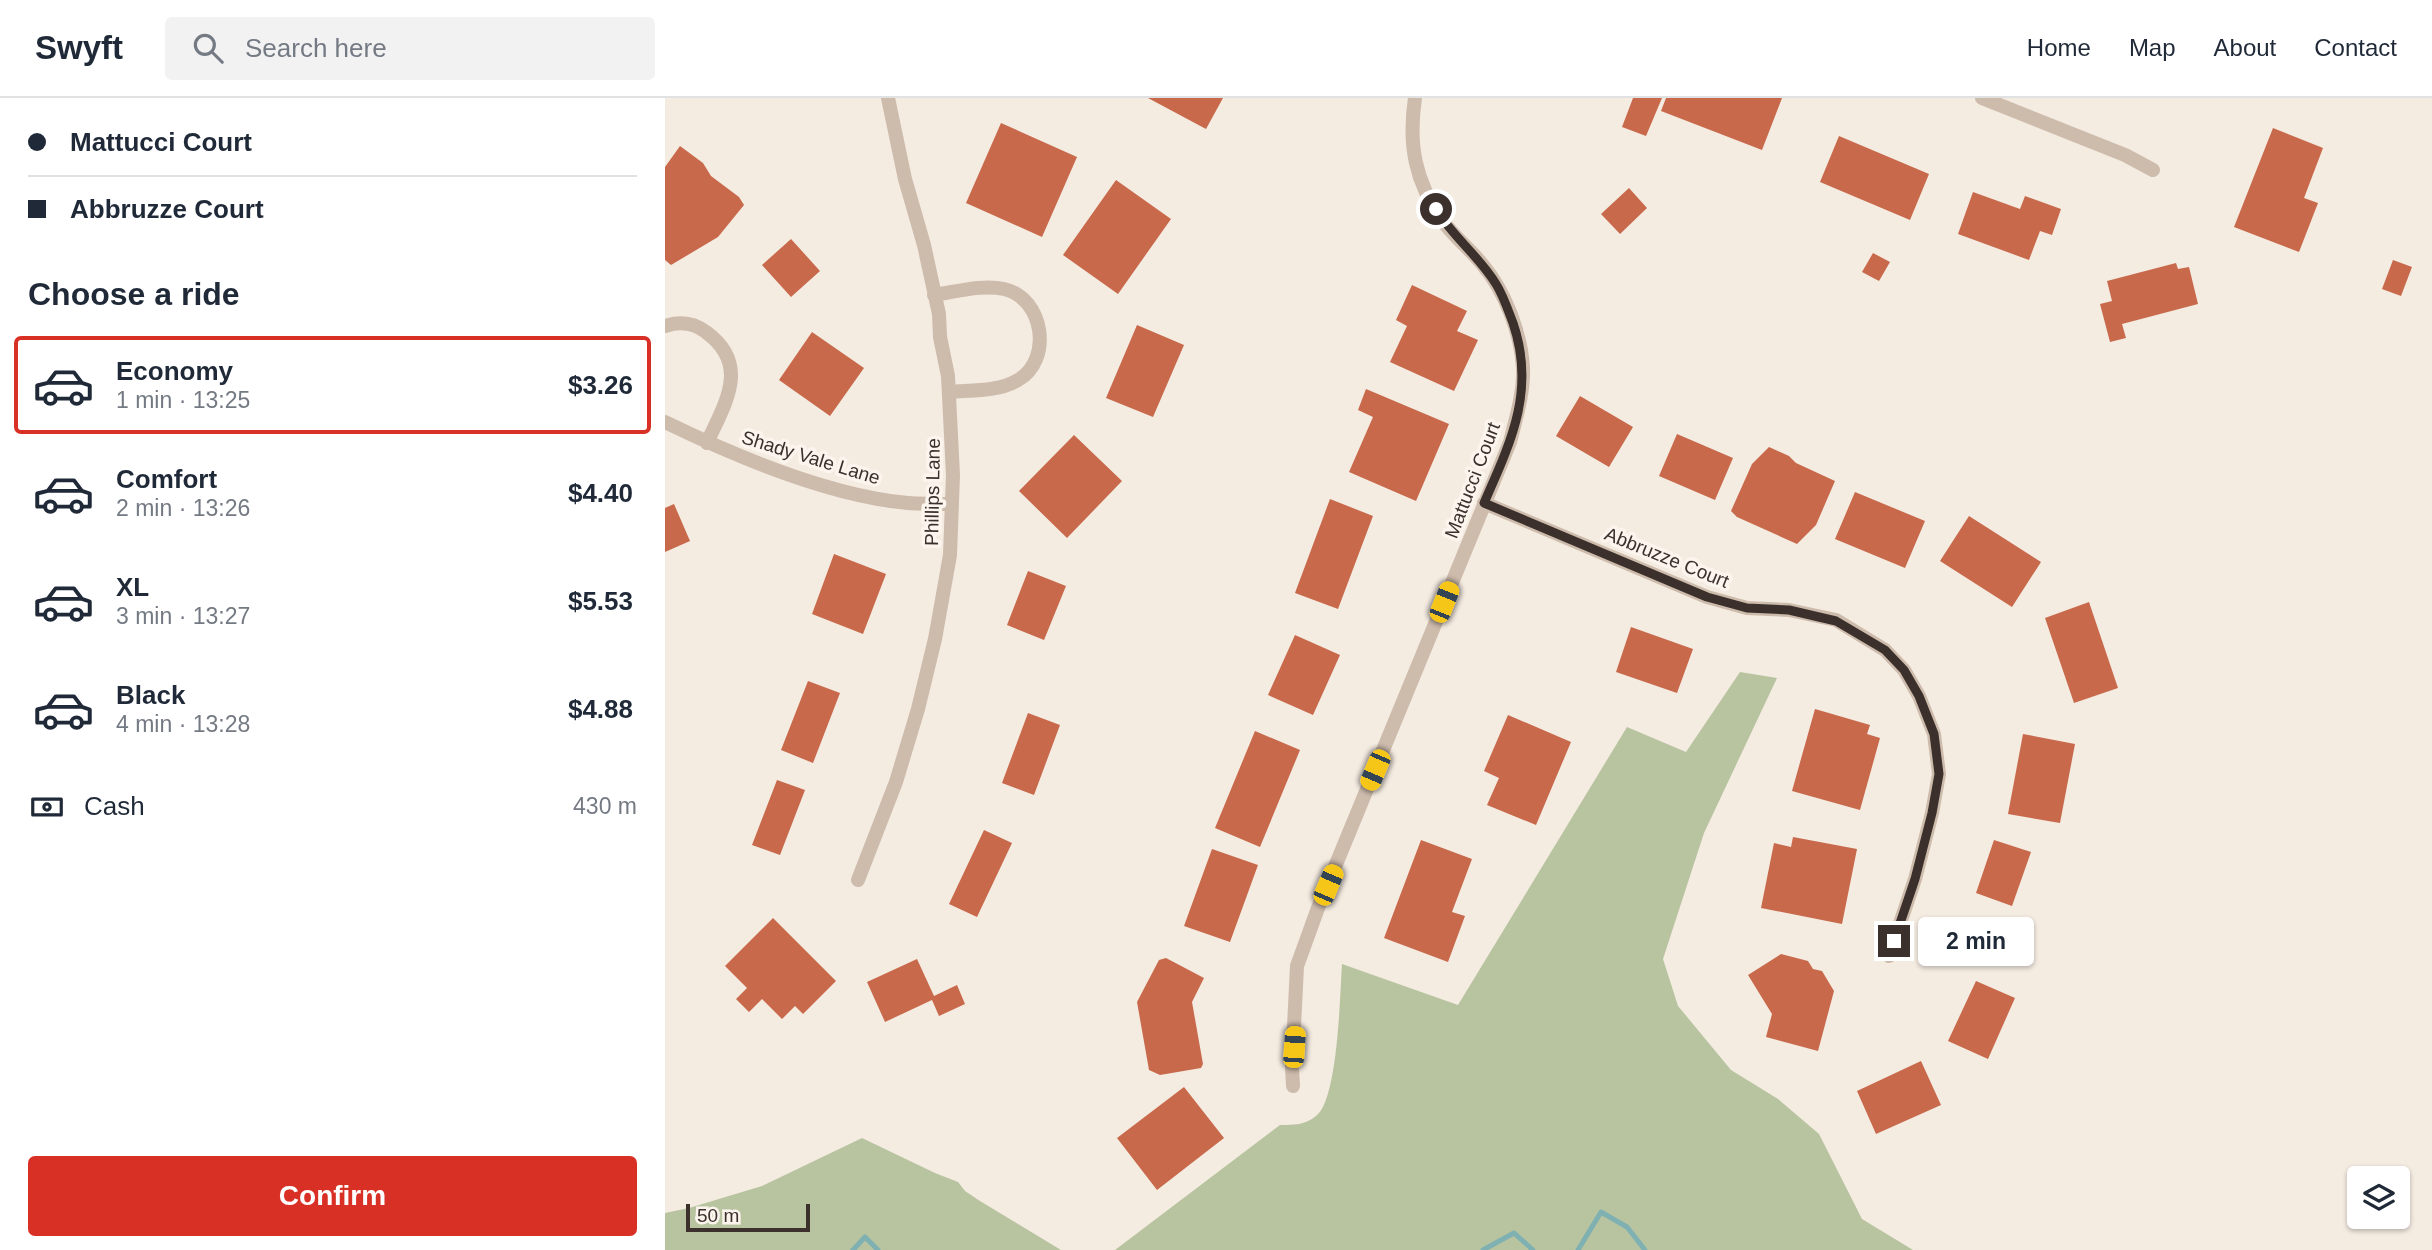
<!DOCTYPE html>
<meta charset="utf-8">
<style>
:root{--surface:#fff;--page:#f2f2f3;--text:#1f2937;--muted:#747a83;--line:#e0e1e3;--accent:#d93025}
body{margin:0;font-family:Helvetica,sans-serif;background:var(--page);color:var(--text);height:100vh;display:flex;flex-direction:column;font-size:26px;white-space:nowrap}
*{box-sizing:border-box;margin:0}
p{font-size:23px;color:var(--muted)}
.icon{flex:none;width:38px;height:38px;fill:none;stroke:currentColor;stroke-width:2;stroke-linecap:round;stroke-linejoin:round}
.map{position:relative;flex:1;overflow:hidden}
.side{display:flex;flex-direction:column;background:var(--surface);width:665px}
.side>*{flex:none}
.guide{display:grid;align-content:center;height:154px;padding:0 28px;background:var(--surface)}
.buttons{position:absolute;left:1682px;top:1068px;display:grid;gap:14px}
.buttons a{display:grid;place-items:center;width:63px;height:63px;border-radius:7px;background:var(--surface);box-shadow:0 2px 5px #0004;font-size:35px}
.scale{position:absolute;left:21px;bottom:18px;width:124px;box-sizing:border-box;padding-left:7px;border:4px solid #3b302b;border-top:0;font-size:19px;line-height:24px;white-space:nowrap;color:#3b302b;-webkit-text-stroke:5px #fbf5ee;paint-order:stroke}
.end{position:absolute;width:32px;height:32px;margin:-16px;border:9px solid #3b302b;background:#fff;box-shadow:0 0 0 4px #fff}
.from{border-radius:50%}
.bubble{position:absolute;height:49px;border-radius:7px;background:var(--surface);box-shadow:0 2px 5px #0004;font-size:23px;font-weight:700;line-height:49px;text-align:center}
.car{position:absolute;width:21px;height:42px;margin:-21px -10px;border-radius:9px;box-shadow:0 0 5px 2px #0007;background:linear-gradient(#f5c518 24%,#345 0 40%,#f5c518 0 76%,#345 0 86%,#f5c518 0)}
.guide b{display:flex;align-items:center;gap:24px;height:66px;font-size:26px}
.guide b+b{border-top:2px solid var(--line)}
.guide i{width:18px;height:18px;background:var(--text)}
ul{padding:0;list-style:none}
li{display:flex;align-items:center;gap:21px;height:98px;margin:0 14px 10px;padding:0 14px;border:4px solid transparent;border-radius:7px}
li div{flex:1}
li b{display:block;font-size:26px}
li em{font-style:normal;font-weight:700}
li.active{border-color:var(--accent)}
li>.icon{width:63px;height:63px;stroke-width:1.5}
h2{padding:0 28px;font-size:32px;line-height:84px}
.pay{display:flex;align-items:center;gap:18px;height:77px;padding:0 28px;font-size:26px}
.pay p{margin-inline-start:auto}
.button{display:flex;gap:14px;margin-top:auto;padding:14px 28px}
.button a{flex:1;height:80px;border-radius:7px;background:var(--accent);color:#fff;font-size:28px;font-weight:700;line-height:80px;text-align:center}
header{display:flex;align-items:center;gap:42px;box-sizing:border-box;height:98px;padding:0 35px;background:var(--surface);border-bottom:2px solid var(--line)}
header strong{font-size:33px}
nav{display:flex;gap:38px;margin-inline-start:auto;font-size:24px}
.search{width:490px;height:63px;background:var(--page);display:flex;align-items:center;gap:18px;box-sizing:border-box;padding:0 24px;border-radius:7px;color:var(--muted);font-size:26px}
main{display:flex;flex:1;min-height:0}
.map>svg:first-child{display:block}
.green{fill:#b8c4a0}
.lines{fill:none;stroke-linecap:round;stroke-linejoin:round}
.stream{stroke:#7fb0b2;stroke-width:5}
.building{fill:#c8694b}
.street{stroke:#cdbbac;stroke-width:14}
.route{stroke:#3b302b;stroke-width:9}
.labels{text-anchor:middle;stroke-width:7;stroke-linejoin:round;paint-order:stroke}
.street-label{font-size:19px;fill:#3b302b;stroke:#fbf5ee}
</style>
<header>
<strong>Swyft</strong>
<div class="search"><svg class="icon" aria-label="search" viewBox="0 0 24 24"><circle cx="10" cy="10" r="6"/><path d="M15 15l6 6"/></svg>Search here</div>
<nav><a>Home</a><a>Map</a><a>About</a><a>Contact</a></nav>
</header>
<main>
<section class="side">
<div class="guide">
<b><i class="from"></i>Mattucci Court</b>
<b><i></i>Abbruzze Court</b>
</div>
<h2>Choose a ride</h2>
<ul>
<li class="active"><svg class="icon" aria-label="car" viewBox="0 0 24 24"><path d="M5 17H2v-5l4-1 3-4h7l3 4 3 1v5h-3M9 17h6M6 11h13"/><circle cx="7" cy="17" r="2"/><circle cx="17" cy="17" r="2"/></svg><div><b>Economy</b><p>1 min · 13:25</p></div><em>$3.26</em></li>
<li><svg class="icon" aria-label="car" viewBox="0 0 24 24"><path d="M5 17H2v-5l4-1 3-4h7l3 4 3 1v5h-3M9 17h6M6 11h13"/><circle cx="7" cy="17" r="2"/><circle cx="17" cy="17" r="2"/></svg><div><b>Comfort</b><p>2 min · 13:26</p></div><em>$4.40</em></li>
<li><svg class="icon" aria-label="car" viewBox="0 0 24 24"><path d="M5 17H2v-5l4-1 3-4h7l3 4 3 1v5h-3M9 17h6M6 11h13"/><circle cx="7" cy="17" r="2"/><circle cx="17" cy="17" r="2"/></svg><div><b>XL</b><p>3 min · 13:27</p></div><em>$5.53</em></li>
<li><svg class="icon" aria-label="car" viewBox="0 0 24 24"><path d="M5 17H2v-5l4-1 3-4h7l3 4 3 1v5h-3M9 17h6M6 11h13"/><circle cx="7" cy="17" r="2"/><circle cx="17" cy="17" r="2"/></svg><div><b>Black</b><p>4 min · 13:28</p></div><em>$4.88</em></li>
</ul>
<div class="pay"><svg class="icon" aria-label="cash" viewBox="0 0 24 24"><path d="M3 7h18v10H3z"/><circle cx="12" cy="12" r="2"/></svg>Cash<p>430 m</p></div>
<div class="button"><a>Confirm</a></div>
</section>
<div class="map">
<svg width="1767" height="1152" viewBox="0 0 1767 1152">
<rect width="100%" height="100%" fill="#f4ebe1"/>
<path class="green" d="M 1075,574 L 1112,580 L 1039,735 L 998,861 L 1013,908 L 1066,972 L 1113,1001 L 1154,1036 L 1197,1121 L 1248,1152 L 450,1152 L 615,1027 C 629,1027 640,1027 651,1018 C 673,1002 675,896 677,866 L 793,907 L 962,629 L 1021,654 Z
M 197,1040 L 270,1075 L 293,1084 L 300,1093 L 315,1103 L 396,1152 L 0,1152 L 0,1115 L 24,1110 L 97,1088 Z"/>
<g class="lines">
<path class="stream" d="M 188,1152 L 200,1139 L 213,1152
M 818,1152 L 849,1135 L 868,1152
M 913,1152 L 936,1114 L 962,1129 L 980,1152"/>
</g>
<path class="building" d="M 483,0 L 558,0 L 541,31 Z
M 968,0 L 997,0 L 981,38 L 957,29 Z
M 1001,0 L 1117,0 L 1097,52 L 996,13 Z
M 336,25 L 412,59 L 377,139 L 301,105 Z
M 1608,30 L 1658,50 L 1639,100 L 1653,105 L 1634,154 L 1569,129 Z
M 1174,38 L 1264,76 L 1245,122 L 1155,84 Z
M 15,48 L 38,65 L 46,78 L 74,99 L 79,107 L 53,139 L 6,167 L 0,162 L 0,69 Z
M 451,82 L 506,121 L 453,196 L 398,157 Z
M 964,90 L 982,110 L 955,136 L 936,116 Z
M 1308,94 L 1355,111 L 1360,98 L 1396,111 L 1387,137 L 1375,133 L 1364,162 L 1293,136 Z
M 126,141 L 155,173 L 126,199 L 97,167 Z
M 1208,155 L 1225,164 L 1214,183 L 1197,174 Z
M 1728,162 L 1747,169 L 1736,198 L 1717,191 Z
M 1511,165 L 1513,171 L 1524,169 L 1533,206 L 1457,226 L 1461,240 L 1445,244 L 1435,206 L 1447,203 L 1442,183 Z
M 747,187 L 802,213 L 792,233 L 813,242 L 789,293 L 725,264 L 742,228 L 731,222 Z
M 472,227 L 519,247 L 488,319 L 441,300 Z
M 147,234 L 199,270 L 165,318 L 114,282 Z
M 701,291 L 784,326 L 751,403 L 684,374 L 708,319 L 693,312 Z
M 915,298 L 968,329 L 944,369 L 891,338 Z
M 1012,336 L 1068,360 L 1050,402 L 994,378 Z
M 409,337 L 457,383 L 402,440 L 354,393 Z
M 1104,349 L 1124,358 L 1131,365 L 1170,383 L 1151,427 L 1132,446 L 1072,419 L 1066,413 L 1087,366 Z
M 1190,394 L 1260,423 L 1240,470 L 1170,441 Z
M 665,401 L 708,418 L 673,511 L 630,495 Z
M 9,406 L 25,443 L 0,454 L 0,410 Z
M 1304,418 L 1376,464 L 1347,509 L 1275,463 Z
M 169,456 L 221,476 L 198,536 L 147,516 Z
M 363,473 L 401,488 L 379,542 L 342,527 Z
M 1424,504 L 1453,590 L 1409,605 L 1380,520 Z
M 966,529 L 1028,551 L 1012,595 L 951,574 Z
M 630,537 L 675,557 L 648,617 L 603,597 Z
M 143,583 L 175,595 L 148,665 L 116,652 Z
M 1150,611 L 1205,627 L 1202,636 L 1215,640 L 1195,712 L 1127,693 Z
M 363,615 L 395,627 L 369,697 L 337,685 Z
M 843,617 L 906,644 L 871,727 L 822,707 L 834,680 L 819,673 Z
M 590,633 L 635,652 L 595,749 L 550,730 Z
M 1358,636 L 1410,646 L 1395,725 L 1343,716 Z
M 112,682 L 140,692 L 115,757 L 87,747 Z
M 319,732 L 347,745 L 312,819 L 284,806 Z
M 1128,739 L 1192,751 L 1177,826 L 1096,810 L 1109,745 L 1126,749 Z
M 756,742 L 807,761 L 787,814 L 800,818 L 783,864 L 719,840 Z
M 1329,742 L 1366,754 L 1347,808 L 1311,795 Z
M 547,751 L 593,767 L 565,844 L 519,828 Z
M 108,820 L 171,883 L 138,916 L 130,908 L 117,921 L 97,901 L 84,914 L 71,901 L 82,890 L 60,868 Z
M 1116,856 L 1143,863 L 1148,871 L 1157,873 L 1169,893 L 1153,953 L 1101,939 L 1107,916 L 1083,877 Z
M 501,860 L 539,880 L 527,904 L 538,966 L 536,970 L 495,977 L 484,972 L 472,904 L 494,862 Z
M 252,861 L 269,898 L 292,887 L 300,906 L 274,918 L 267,902 L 220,924 L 202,884 Z
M 1311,883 L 1350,900 L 1323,961 L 1283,943 Z
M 1256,963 L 1276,1007 L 1211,1036 L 1192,993 Z
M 519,989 L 559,1040 L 492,1092 L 452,1040 Z"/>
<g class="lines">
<path class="street" d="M 1317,0 L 1460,57 L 1488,72
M 269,197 C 291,194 317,186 339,191 C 379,200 388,262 353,282 C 333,294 307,292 284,294
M 0,228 C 15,223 28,224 41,234 C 86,267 60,305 42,345
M 0,324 C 70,358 165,398 243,405 C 257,406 272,406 286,406
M 819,405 L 1042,499 L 1082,510 L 1124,512 L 1171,522 L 1220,552 L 1239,572 L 1254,598 L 1269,636 L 1274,676 L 1267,715 L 1250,781 L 1224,858
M 193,782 L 231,684 L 253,611 L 270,541 L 285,457 L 288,377 L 283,278 L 275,239 L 274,216 L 259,147 L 240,81 L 223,0
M 628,988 L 627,969 L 632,868 L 653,810 L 845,344 C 851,320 859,294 858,270 C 856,235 840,193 817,166 C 805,151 788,138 777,122 C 750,83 743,47 750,0"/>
</g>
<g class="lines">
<path class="route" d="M 771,111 C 787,138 814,158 831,186 C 838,197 843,212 848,225 C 871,292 846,344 819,405 L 1042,499 L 1082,510 L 1124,512 L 1171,523 L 1220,552 L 1239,572 L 1254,598 L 1269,636 L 1274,676 L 1267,715 L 1250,781 L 1229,843"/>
</g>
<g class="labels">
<g class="street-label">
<text transform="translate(146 359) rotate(17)" y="7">Shady Vale Lane</text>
<text transform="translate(807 382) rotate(-69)" y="7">Mattucci Court</text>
<text transform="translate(267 394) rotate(-89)" y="7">Phillips Lane</text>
<text transform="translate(1002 459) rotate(22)" y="7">Abbruzze Court</text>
</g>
</g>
</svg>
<div class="buttons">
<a><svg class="icon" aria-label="layers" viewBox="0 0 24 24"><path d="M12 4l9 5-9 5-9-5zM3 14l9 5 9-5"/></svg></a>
</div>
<div class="scale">50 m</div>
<i class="end from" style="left:771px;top:111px"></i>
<i class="end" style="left:1229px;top:843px"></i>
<div class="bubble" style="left:1253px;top:819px;width:116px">2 min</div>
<i class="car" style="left:779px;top:504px;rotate:22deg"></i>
<i class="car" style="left:710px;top:672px;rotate:203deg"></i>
<i class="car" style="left:663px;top:787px;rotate:23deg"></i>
<i class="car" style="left:629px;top:949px;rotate:4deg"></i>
</div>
</main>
